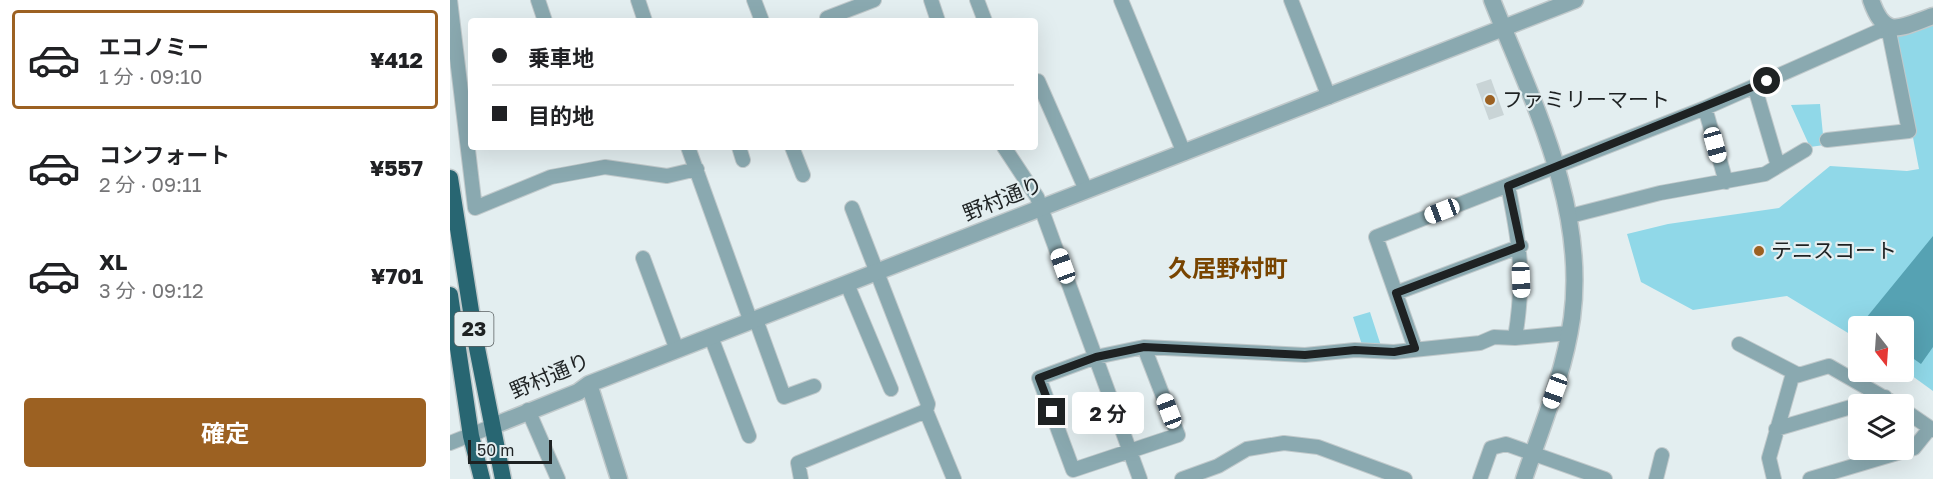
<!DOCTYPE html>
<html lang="ja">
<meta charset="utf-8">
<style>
:root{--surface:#fff;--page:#f6f6f6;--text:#202124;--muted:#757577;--line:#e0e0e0;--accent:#9c6122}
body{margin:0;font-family:"Golos Text","Noto Sans JP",sans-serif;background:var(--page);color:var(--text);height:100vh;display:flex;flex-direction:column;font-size:22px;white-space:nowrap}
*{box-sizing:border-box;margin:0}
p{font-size:20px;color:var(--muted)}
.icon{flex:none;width:33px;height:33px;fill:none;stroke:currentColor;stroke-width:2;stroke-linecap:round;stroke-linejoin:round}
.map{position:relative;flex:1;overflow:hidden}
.drawer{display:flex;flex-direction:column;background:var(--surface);width:450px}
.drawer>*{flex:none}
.banner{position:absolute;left:18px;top:18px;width:570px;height:132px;border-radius:6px;box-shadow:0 6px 24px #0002;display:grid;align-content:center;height:132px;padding:0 24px;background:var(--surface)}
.needle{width:39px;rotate:163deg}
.fabs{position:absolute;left:1398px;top:316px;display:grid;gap:12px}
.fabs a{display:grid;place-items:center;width:66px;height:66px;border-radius:6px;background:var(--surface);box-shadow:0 6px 24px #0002;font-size:30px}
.scale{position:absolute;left:18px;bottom:15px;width:84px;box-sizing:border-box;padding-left:6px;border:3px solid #1e2223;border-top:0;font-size:16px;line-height:21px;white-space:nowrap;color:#1e2223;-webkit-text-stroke:4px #e3eef0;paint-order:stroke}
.end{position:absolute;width:27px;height:27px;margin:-14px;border:8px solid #1e2223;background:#fff;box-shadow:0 0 0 3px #fff}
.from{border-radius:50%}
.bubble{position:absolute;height:42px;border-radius:6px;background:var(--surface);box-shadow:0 6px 24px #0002;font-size:20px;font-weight:700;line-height:42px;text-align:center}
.car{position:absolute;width:18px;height:36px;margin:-18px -9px;border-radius:8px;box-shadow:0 0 4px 2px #0007;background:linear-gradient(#fff 24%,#345 0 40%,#fff 0 76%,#345 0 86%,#fff 0)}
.banner b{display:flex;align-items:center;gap:21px;height:57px;font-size:22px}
.banner b+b{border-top:2px solid var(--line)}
.banner i{width:15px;height:15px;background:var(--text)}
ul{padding:10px 0 0;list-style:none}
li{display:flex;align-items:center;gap:18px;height:99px;margin:0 12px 9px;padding:0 12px;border:3px solid transparent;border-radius:6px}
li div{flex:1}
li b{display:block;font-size:22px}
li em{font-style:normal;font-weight:700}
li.on{border-color:var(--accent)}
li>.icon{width:54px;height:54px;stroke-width:1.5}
.primary-button{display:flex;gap:12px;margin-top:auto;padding:12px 24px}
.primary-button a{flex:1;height:69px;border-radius:6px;background:var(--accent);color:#fff;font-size:24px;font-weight:700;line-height:69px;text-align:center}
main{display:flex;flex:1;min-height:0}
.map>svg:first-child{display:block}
.green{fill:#90d8e8}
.water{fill:#56a2b3}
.building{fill:#c9d4d6}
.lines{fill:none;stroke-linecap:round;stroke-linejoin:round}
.minor-casing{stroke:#c0c9cb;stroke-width:16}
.tertiary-casing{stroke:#c0c9cb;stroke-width:19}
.trunk-casing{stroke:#c0c9cb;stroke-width:19}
.minor{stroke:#8aa9b0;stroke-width:14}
.tertiary{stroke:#8aa9b0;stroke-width:16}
.trunk{stroke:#286672;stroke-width:16}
.route{stroke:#1e2223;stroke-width:8}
.poi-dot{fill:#9c6122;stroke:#e3eef0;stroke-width:2}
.labels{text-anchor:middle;stroke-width:4.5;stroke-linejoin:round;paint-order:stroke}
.shield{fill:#e3eef0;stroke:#595f60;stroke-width:1.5}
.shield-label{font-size:20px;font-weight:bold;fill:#1e2223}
.poi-label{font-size:21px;fill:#1e2223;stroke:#e3eef0;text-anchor:start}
.street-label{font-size:21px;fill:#1e2223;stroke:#e3eef0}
.quarter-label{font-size:24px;font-weight:bold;fill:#784400;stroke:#e3eef0}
</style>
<main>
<section class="drawer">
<ul>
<li class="on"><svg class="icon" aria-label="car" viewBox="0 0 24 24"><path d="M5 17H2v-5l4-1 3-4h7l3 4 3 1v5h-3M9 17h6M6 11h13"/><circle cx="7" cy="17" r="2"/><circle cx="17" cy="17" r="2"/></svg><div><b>エコノミー</b><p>1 分 · 09:10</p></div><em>¥412</em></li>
<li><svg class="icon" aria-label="car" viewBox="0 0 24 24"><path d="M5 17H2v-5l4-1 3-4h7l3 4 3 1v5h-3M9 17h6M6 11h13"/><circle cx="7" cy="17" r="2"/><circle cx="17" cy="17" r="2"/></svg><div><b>コンフォート</b><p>2 分 · 09:11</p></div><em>¥557</em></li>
<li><svg class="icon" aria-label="car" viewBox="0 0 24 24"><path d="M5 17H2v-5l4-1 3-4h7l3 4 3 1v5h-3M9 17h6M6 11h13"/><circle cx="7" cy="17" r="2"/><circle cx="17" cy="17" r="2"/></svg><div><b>XL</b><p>3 分 · 09:12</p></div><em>¥701</em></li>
</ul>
<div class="primary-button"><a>確定</a></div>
</section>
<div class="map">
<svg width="1483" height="479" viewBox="0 0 1483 479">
<rect width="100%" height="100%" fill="#e3eef0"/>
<path class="green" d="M 1483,21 L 1483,391 L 1454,370 L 1454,327 L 1408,327 L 1408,339 L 1337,296 L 1243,310 L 1191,282 L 1177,234 L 1218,224 L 1329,208 L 1380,166 L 1457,171 L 1469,169 L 1443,33 Z
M 1370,104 L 1374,145 L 1360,147 L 1341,105 Z
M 920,312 L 932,349 L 913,348 L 903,317 Z"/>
<path class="water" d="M 1483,236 L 1483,347 L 1471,364 L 1454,352 L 1454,327 L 1418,327 L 1412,323 Z"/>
<path class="building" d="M 1041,79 L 1054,115 L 1039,120 L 1026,84 Z"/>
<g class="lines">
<g class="minor-casing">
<path id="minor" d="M 0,0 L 25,208 L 101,177 L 155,167 L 217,176 L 247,169
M 88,0 L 95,21
M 188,0 L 195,21
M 304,0 L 312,21
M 481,0 L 488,21
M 527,0 L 535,21
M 671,0 L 734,153
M 841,0 L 879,97
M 378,21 L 377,18 L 424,0
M 588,81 L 636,190
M 1305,88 L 1328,166
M 1255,108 L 1276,182
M 238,147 L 301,322
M 289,147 L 293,160
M 342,147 L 353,175
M 554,147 L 587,197 L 690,479
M 1058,186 C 1070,245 1075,278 1065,338
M 402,208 L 478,404 L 476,411
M 1120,216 L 1210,193 L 1315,174 L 1355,150
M 193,258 L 227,350
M 397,284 L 441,389
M 946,293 L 1071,246
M 306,320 L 334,397 L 364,386
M 261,337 L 299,436
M 1289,344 L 1349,375
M 694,347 L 855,355 L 905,350 L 944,352 L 1030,343 L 1044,337 L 1065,338 L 1119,333
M 694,347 L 728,435 L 623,470 L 589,378 L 646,357 Z
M 965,348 L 926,237 L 1255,108 L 1438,27 L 1459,131 L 1377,140
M 78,410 L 108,479
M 1454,410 L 1483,430
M 1326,429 L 1435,397
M 0,443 L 43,426
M 351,479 L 348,463 L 476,411 L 504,479
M 732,479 L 768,466 L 797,449 L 834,443 L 868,447 L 955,479
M 1030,479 L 1041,448 L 1056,444 L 1155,479
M 1206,479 L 1212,455
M 1324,479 L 1319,458 L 1342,377 L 1379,366 L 1447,405
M 1360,479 L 1464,448 L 1480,428"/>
</g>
<g class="tertiary-casing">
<path id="tertiary" d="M 1042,0 C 1082,101 1137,206 1122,318 C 1114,374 1092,426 1074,479
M 1421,0 C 1435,40 1449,28 1483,16
M 139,384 L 169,479
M 43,426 L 128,392 L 139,384 L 1125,0"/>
</g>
<g class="trunk-casing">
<path id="trunk" d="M 0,178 L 26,343 L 53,479
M 0,295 L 21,436 L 32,479"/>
</g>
<use href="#minor" class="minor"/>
<use href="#tertiary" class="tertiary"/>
<use href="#trunk" class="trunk"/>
</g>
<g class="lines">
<path class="route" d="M 602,412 L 589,378 L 646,357 L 694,347 L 855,355 L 905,350 L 944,352 L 965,348 L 946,293 L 1071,246 L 1058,186 L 1317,81"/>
</g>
<g class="poi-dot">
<circle cx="1040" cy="100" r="6"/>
<circle cx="1309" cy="251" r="6"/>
</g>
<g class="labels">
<rect class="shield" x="4.5" y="312" width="39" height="34" rx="4.5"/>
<g class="shield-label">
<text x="24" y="336">23</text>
</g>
<g class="poi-label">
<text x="1052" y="107">ファミリーマート</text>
<text x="1321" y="258">テニスコート</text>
</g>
<g class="street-label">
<text transform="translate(553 199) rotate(-22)" y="7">野村通り</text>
<text transform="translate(100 376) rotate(-23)" y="7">野村通り</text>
</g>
<g class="quarter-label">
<text x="778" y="277">久居野村町</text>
</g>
</g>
</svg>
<div class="fabs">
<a><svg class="needle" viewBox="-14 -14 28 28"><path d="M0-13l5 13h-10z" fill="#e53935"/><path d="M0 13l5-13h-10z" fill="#757577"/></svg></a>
<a><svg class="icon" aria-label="layers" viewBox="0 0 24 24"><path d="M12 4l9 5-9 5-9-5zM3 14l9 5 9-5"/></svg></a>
</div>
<div class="scale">50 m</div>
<i class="end from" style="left:1317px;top:81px"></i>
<i class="end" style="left:602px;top:412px"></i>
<div class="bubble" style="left:622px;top:392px;width:72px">2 分</div>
<i class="car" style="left:1265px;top:145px;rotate:165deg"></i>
<i class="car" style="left:992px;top:211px;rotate:249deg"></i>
<i class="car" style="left:613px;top:266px;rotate:340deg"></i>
<i class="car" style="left:1071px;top:280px;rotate:178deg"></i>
<i class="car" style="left:1105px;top:391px;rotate:200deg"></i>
<i class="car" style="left:719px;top:411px;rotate:339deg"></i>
<div class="banner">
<b><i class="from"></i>乗車地</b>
<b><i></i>目的地</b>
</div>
</div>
</main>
